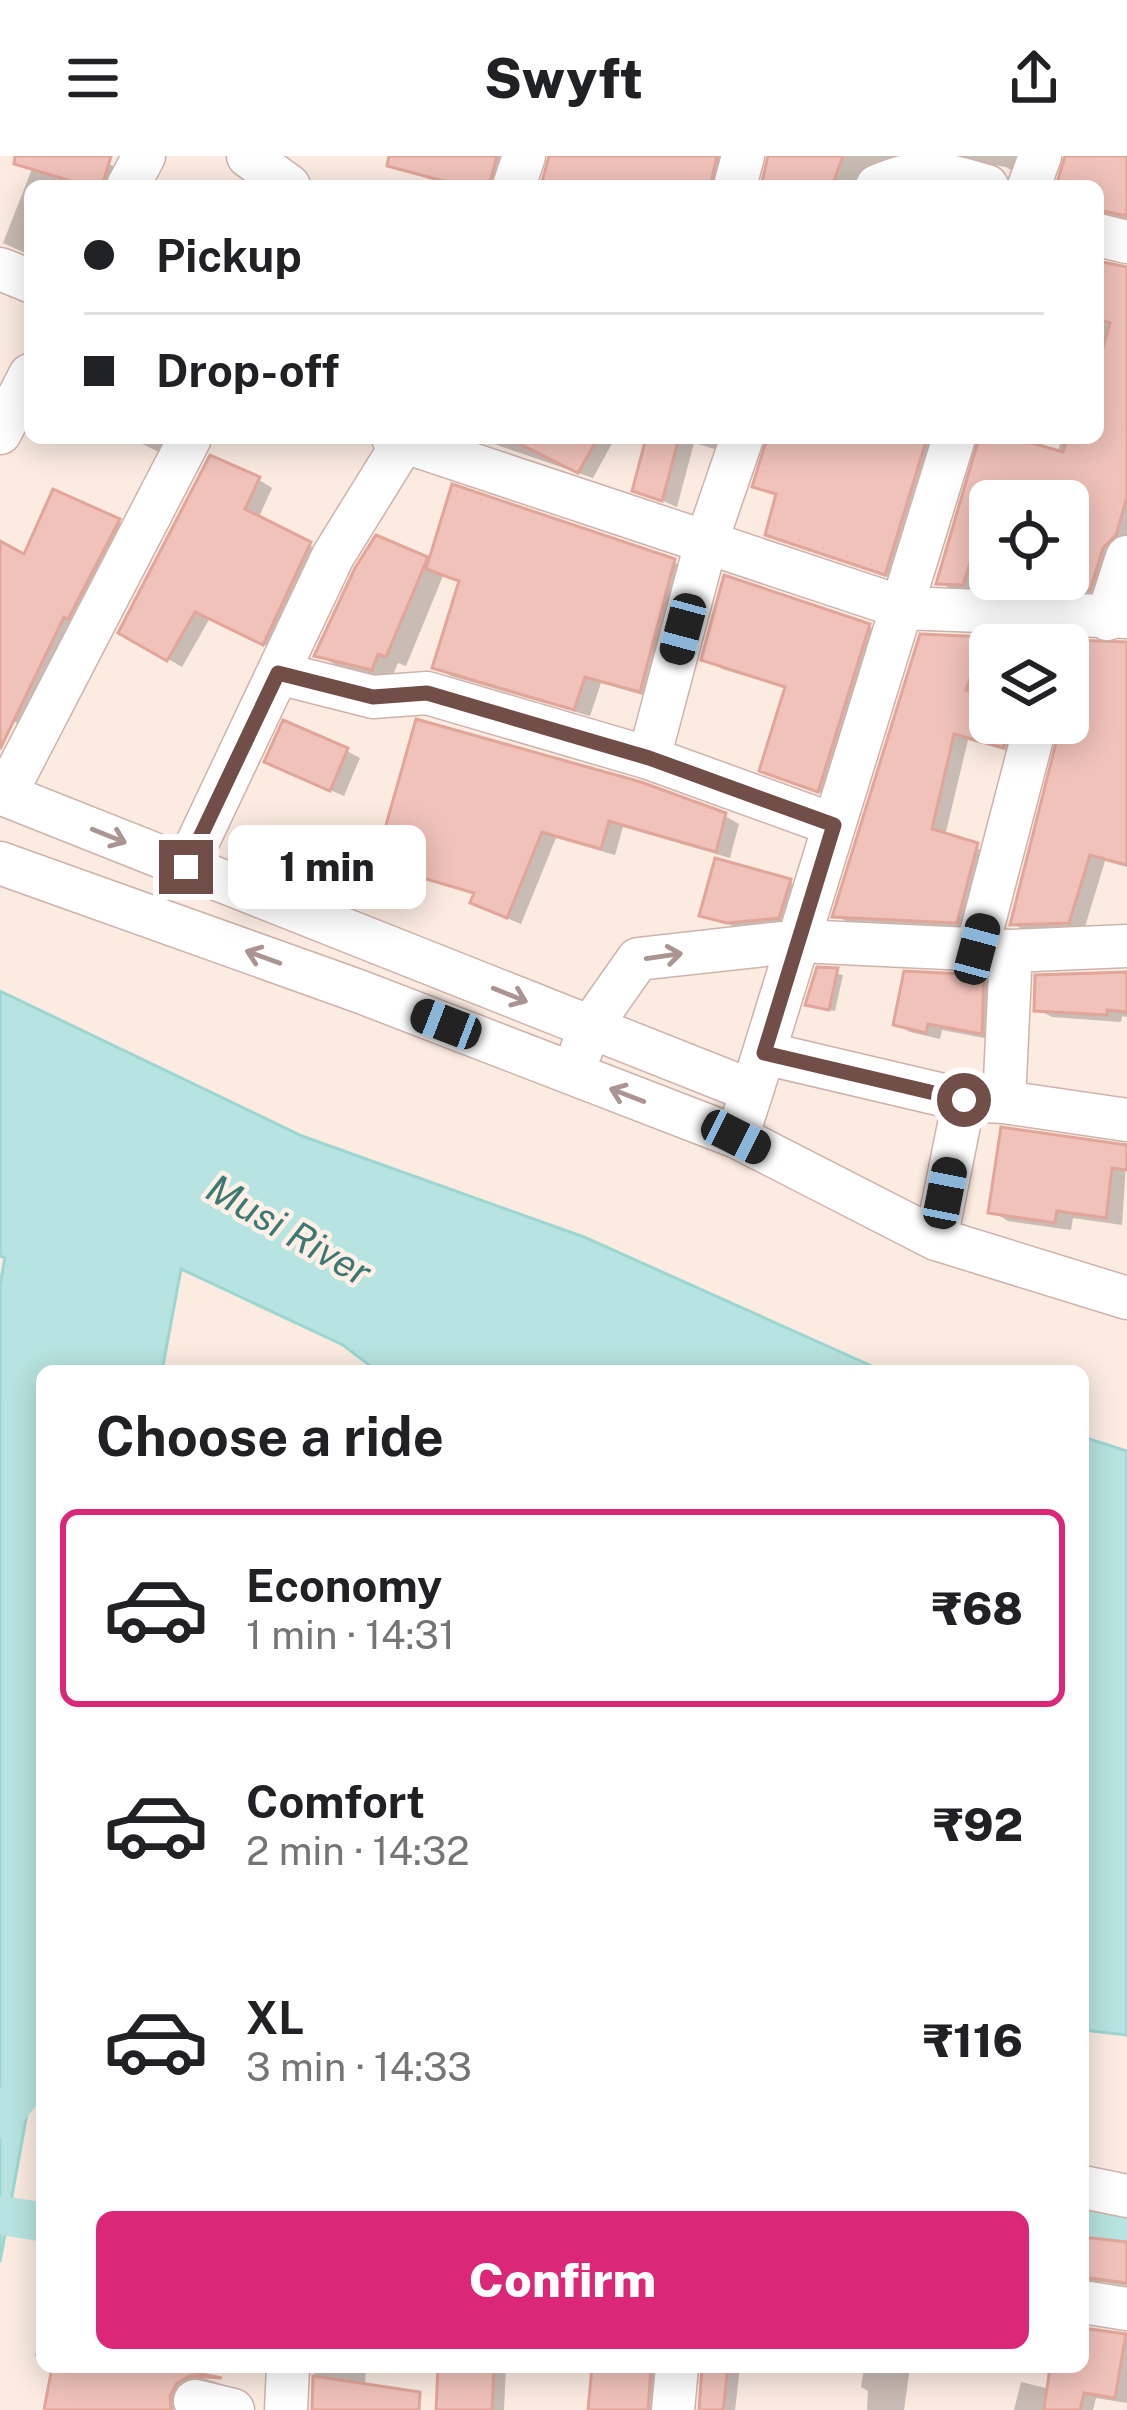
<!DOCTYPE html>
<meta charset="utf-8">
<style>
:root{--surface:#fff;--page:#f2f2f2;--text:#202124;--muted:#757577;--line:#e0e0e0;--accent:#db2777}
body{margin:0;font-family:"Public Sans",sans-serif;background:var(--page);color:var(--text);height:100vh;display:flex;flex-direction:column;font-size:45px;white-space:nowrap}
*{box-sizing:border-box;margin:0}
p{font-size:39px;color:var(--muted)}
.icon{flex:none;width:66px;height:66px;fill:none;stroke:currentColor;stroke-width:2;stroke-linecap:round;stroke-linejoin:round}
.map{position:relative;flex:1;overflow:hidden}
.details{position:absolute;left:36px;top:1209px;width:1053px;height:1008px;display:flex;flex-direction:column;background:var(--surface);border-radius:18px;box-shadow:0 6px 30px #0003}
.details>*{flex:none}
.guide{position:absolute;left:24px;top:24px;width:1080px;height:264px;border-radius:18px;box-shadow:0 6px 30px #0003;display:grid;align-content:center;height:264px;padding:0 60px;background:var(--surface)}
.controls{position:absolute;left:969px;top:324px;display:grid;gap:24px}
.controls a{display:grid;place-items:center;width:120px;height:120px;border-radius:18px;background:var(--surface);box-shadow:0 6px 30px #0003;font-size:60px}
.end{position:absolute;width:54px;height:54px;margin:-27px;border:15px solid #724e49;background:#fff;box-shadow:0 0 0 6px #fff}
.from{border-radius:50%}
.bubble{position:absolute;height:84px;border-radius:18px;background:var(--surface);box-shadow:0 6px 30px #0003;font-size:39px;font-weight:800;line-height:84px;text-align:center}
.car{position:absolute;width:36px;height:72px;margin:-36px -18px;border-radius:15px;box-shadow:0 0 9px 3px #0007;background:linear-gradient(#222 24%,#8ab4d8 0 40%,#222 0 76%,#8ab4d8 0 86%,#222 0)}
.guide b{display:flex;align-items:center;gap:42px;height:114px;font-size:45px}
.guide b+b{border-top:3px solid var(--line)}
.guide i{width:30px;height:30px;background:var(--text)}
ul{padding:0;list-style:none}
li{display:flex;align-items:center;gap:36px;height:198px;margin:0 24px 18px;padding:0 36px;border:6px solid transparent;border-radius:18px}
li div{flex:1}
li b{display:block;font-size:45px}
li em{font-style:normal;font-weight:800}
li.selected{border-color:var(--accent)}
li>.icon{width:108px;height:108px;stroke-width:1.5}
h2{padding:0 60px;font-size:54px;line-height:144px}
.cta{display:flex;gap:24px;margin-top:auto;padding:24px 60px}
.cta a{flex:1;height:138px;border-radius:18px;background:var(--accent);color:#fff;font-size:48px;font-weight:800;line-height:138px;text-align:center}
header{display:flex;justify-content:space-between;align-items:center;height:156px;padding:0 60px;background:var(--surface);font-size:54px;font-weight:800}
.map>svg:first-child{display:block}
.water{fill:#b7e4e0;stroke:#9dd6d1;stroke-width:3}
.shadow{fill:#0003}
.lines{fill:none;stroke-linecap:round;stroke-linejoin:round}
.canal{stroke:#b7e4e0;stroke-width:39}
.building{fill:#f0c2ba;stroke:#e2a59a;stroke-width:3}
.minor-casing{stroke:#ceb3ac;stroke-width:45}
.minor{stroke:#fff;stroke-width:42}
.oneway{stroke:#aa9592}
.route{stroke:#724e49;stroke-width:15}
.labels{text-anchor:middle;stroke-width:9;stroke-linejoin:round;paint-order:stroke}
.water-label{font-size:39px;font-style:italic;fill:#3d7873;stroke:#fff0e7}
</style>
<header><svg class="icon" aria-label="menu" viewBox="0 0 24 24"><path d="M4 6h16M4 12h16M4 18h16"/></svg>Swyft<svg class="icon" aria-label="share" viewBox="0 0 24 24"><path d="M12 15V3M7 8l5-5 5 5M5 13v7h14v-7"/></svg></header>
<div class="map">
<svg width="1127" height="2254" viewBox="0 0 1127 2254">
<rect width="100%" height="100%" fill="#fbebe1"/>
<path class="water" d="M 0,835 L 302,980 L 584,1081 L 883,1215 L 377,1215 L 343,1189 L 181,1113 L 162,1215 L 42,1215 L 42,1875 L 0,2106 L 0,1129 L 5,1102 L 0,1100 Z
M 1083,1281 L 1127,1295 L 1127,1879 L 1083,1874 Z"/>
<path class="shadow" d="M 37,0 L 90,0 L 123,14 L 119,30 L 30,30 L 30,99 L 3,87 Z
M 414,0 L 517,0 L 504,30 L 454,30 L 426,22 L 411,14 Z
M 550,0 L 737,0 L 726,30 L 542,30 Z
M 771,0 L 933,0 L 868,30 L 762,30 Z
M 944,0 L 1033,0 L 1023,21 L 1006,11 Z
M 1068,0 L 1127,0 L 1127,66 L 1098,67 L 1098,30 L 1058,30 Z
M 1098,106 L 1127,114 L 1127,389 L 1105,441 L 1059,439 L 1029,426 L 1068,423 L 1068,345 L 990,345 L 990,397 L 978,436 L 954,435 L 939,426 L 980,282 L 1003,282 L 1057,298 L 1062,282 L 1098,282 Z
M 130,282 L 182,282 L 169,301 Z
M 477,282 L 615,282 L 593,322 Z
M 649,282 L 734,282 L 728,297 L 694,287 L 677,351 L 635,333 Z
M 769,282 L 945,282 L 900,425 L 783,386 L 769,377 L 778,340 L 756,330 Z
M 259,324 L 272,332 L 258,363 L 324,397 L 277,495 L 210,462 L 182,511 L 122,476 Z
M 118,365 L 132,373 L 28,572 L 0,559 L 0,389 L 25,402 Z
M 377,383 L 431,406 L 674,406 L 690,415 L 656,543 L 601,527 L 590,560 L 451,520 L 436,511 L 462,427 L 443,420 L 406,510 L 398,507 L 391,523 L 336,509 L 318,499 Z
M 869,470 L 885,480 L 835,643 L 763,613 L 788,533 L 722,513 L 705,503 Z
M 922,481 L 985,484 L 994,489 L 990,489 L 990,514 L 980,541 L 990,543 L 990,567 L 1026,567 L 1017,597 L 968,584 L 945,680 L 991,698 L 971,773 L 850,767 L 836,760 Z
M 1127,489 L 1127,711 L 1105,705 L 1084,774 L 1027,776 L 1013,768 L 1064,567 L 1068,567 L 1068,518 Z
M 419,566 L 725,660 L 739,668 L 730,702 L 623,671 L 615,699 L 556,682 L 521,768 L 488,754 L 477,739 L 393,714 L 379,706 Z
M 347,595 L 360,602 L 344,640 L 281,613 Z
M 790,726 L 804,734 L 793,768 L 743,774 L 702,758 Z
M 819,814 L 843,819 L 835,855 L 815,851 Z
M 1127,819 L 1127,861 L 1122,860 L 1121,866 L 1052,861 L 1037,853 Z
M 983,822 L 997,830 L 995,884 L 942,874 L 940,883 L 910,876 L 896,868 Z
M 1127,992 L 1122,1069 L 1073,1062 L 1071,1074 L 1008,1065 L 992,1055 Z
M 1083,2082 L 1127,2087 L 1127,2130 L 1101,2126 L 1083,2131 Z
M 42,2163 L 42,2205 L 35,2200 Z
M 1083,2175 L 1127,2181 L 1127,2247 L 1096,2242 L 1093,2254 L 1014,2254 L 1021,2226 L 1050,2233 L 1053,2211 L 1083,2211 Z
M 55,2211 L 206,2211 L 203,2222 L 225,2229 L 200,2226 L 182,2254 L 47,2254 Z
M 314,2211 L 366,2211 L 365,2231 L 377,2254 L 314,2254 Z
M 441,2211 L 506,2211 L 504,2254 L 438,2254 Z
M 595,2211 L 666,2211 L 662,2254 L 591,2254 Z
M 705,2211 L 740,2211 L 735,2254 L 699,2254 Z
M 864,2211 L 910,2211 L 904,2254 L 867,2254 L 868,2235 L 861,2231 Z"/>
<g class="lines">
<path class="canal" d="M 0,1963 L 42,1912
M 0,2059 L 42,2066
M 1083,2073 L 1127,2082"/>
</g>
<path class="building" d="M 15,0 L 111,0 L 102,30 L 88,30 L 14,8 Z
M 389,0 L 497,0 L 489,30 L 462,30 L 387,10 Z
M 549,0 L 717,0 L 710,30 L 541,30 Z
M 768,0 L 843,0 L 832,30 L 761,30 Z
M 1065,0 L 1127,0 L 1127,60 L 1098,54 L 1098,30 L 1056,30 Z
M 1098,105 L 1127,111 L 1127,341 L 1116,379 L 1103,392 L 1090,434 L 1068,433 L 1068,345 L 989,345 L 963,429 L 936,428 L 979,282 L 1014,282 L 1063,296 L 1067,282 L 1098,282 L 1098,208 L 1110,167 L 1098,163 Z
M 508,282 L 598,282 L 578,317 Z
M 646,282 L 679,282 L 662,345 L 632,335 Z
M 767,282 L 927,282 L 885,419 L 765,379 L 776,338 L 752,331 Z
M 210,299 L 260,321 L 245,353 L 311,386 L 263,489 L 195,456 L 167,505 L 118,477 Z
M 452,328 L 675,403 L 640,536 L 585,521 L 574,554 L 432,512 L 459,425 L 426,413 Z
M 53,333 L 120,363 L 68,463 L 64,461 L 0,593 L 0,385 L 24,398 Z
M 376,379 L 428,401 L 386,501 L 378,498 L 372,514 L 314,500 L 355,412 Z
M 724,419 L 870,468 L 818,636 L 759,615 L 785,531 L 701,504 Z
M 920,478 L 985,481 L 966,534 L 990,540 L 990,567 L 1010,567 L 1003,592 L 954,578 L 932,673 L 978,687 L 957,767 L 832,761 Z
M 1068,484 L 1127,486 L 1127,709 L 1090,699 L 1069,767 L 1010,769 L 1061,567 L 1068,567 Z
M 416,563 L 641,626 L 726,657 L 716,696 L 609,665 L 601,693 L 542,676 L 507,762 L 470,747 L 474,737 L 375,708 Z
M 283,564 L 348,592 L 330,635 L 264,606 Z
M 715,702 L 791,723 L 779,762 L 727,767 L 699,760 Z
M 817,811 L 838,812 L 829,854 L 805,849 Z
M 904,815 L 984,819 L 982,878 L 928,868 L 926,877 L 893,869 Z
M 1127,816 L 1127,856 L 1107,854 L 1107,859 L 1034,855 L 1035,819 Z
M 1001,971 L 1127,989 L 1127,1014 L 1112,1012 L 1106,1062 L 1057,1055 L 1055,1067 L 988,1057 Z
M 1083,2081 L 1127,2086 L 1127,2127 L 1083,2121 Z
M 1083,2172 L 1126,2178 L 1115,2242 L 1084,2237 L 1080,2254 L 1044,2254 L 1050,2211 L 1083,2211 Z
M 52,2211 L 193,2211 L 192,2216 L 222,2222 L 189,2220 L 177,2227 L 170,2240 L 171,2254 L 44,2254 Z
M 438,2211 L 494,2211 L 492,2254 L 436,2254 Z
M 592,2211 L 651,2211 L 648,2254 L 588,2254 Z
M 702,2211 L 728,2211 L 723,2254 L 699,2254 Z
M 313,2220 L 420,2236 L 419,2254 L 312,2254 Z"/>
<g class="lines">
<g class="minor-casing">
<path id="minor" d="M 248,0 L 289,30
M 128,30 L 144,0
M 514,30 L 524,0
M 735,30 L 743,0
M 877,30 C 924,10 940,17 987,30
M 1029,30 L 1040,0
M 1098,79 L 1127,86
M 0,113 L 30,125
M 0,277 L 30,219
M 393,282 L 904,452 L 1127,461
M 1107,463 L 1127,401
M 278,517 L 373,541 L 427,537 L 649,602 L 834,669
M 649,602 L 706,387 L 742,282
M 0,637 L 752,935 L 737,981
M 5,639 L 190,282
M 0,707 L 361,836 L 737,981 L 936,1083 L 1127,1142
M 186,711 L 333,400 L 406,282
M 977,793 L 1036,567
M 581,895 L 590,871 L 638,803 L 800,785 L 1011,795 L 1127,790
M 764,897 L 964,944 L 1004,946 L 1127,964
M 752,935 L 954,282
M 1004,946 L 1011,795
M 936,1083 L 964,944
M 1083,2031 L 1127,2040
M 1083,2146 L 1127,2153
M 195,2245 L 233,2254
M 286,2254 L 288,2211
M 673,2254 L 677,2211"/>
</g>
<use href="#minor" class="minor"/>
</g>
<defs><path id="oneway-shaft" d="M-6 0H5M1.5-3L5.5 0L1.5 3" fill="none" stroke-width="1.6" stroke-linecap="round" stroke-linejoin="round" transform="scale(3)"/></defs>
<g class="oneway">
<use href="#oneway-shaft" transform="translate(109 680) rotate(22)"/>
<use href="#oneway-shaft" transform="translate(664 800) rotate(-8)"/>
<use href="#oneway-shaft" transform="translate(263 801) rotate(-160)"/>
<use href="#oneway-shaft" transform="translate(510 839) rotate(22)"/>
<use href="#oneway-shaft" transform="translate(627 939) rotate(-159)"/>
</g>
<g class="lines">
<path class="route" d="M 186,711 L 278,517 L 373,541 L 427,537 L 649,602 L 834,669 L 764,897 L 964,944"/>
</g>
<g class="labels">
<g class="water-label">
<text transform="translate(289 1074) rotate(30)" y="14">Musi River</text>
</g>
</g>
</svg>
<div class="controls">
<a><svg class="icon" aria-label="locate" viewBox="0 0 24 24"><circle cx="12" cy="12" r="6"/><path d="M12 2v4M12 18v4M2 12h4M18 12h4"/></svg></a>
<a><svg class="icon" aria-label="layers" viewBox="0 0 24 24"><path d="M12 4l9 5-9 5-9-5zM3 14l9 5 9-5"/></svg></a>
</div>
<i class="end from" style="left:964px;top:944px"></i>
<i class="end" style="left:186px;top:711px"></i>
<div class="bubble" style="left:228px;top:669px;width:198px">1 min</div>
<i class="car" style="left:683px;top:473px;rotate:195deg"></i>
<i class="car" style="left:977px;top:793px;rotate:15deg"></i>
<i class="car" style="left:446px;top:868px;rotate:291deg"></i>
<i class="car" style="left:736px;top:981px;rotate:117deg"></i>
<i class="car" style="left:945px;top:1037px;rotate:11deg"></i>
<div class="guide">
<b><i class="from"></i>Pickup</b>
<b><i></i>Drop-off</b>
</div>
<section class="details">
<h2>Choose a ride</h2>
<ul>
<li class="selected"><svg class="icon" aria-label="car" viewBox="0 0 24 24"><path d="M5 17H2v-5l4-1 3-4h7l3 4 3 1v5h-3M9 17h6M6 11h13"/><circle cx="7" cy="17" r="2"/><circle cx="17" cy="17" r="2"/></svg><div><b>Economy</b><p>1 min · 14:31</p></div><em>₹68</em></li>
<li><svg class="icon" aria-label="car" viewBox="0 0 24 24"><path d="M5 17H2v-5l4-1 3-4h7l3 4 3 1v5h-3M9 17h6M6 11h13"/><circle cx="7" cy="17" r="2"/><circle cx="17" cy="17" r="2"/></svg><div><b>Comfort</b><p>2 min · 14:32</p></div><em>₹92</em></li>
<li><svg class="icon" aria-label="car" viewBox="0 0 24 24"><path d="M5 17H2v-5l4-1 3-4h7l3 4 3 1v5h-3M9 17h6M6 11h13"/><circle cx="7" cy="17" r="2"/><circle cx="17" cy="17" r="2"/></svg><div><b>XL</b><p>3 min · 14:33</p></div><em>₹116</em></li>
</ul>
<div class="cta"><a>Confirm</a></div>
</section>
</div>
